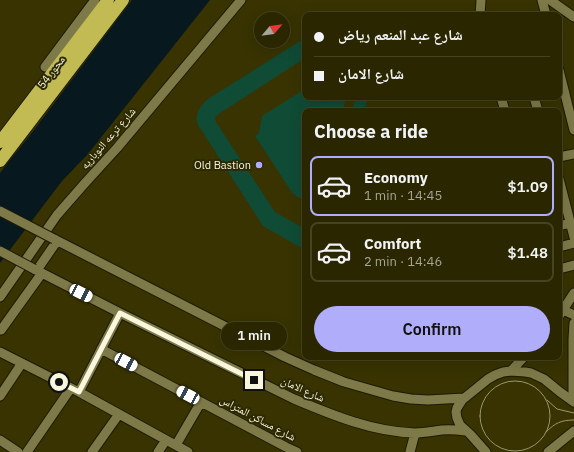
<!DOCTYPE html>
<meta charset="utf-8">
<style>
:root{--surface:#2a2600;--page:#322e0a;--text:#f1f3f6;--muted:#a5a599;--line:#464322;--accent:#b0aefa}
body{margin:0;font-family:"IBM Plex Sans","Noto Naskh Arabic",sans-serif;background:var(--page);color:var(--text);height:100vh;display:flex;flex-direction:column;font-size:15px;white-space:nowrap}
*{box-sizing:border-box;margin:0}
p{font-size:13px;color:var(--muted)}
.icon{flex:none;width:22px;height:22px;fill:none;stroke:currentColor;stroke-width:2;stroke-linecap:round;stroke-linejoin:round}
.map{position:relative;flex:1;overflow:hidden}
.sheet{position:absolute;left:302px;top:108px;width:260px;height:252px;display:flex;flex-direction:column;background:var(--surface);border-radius:8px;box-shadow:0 4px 16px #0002,0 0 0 1px var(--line)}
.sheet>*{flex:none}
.hud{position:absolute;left:302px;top:12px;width:260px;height:88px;border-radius:8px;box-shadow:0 4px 16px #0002,0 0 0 1px var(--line);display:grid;align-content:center;height:88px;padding:0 12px;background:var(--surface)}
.needle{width:26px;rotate:61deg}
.tools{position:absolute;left:254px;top:12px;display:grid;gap:8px}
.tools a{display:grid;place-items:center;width:36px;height:36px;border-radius:50%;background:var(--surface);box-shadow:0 4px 16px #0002,0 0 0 1px var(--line);font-size:20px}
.end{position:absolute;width:18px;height:18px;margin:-9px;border:5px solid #f8f6dc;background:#111;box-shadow:0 0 0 2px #111}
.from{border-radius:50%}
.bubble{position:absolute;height:28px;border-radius:14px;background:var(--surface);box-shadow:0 4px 16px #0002,0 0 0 1px var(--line);font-size:13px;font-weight:600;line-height:28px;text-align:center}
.car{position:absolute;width:12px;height:24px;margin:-12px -6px;border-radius:5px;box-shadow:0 0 3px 1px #0007;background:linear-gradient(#fff 24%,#345 0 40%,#fff 0 76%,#345 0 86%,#fff 0)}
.hud b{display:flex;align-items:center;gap:14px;height:38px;font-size:15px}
.hud b+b{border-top:1px solid var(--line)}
.hud i{width:10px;height:10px;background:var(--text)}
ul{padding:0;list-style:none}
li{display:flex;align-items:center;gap:12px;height:60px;margin:0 8px 6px;padding:0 4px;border:2px solid var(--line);border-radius:8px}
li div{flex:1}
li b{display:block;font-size:15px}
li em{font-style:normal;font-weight:600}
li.active{border-color:var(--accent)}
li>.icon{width:36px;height:36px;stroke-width:1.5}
h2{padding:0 12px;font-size:18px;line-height:48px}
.primary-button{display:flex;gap:8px;margin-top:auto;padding:8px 12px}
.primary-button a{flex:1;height:46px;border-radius:24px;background:var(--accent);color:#111;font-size:16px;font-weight:600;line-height:46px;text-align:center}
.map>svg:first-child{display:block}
.green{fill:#104b36}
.water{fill:#07181f}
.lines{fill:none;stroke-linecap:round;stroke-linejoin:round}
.minor-casing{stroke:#1d1b03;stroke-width:11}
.highway-casing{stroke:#1d1b03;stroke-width:14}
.minor{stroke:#7d7948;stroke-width:9}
.highway{stroke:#c2ba52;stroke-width:12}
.tram{stroke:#9a9670;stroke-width:1}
.minor-bridge-casing{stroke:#1d1b03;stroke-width:11;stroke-linecap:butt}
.minor-bridge{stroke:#7d7948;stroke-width:9}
.route{stroke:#f8f6dc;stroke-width:5}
.poi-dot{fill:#b0aefa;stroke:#2c2903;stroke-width:1.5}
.labels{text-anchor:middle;stroke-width:4;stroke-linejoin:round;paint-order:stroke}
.street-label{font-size:11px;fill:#f8f6dc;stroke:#2c2903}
.poi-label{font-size:11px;fill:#f8f6dc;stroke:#2c2903;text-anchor:end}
</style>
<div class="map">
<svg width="574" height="452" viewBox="0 0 574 452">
<rect width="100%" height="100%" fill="#383300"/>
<path class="green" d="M 305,38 L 305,58 L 217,115 L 215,118 L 216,122 L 275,212 L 305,229 L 305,250 L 263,226 L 198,125 C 194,114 200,106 208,99 Z
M 305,89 L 305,97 L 346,97 L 343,111 L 305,111 L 305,201 L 293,194 L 255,136 L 259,133 L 262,116 Z
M 355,97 L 368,97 L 364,111 L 352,111 Z"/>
<path class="water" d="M 132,0 L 210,0 L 88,154 L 62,181 L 0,263 L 0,173 L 10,160 L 31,134 Z"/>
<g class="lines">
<g class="minor-casing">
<path id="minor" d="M 542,0 L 546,15
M 550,0 L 574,17
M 480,15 L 481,0
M 45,67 L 95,0
M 559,70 L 574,130
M 501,97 L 505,111
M 534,97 L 538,111
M 559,157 L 574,154
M 559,179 L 574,237
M 559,226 L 570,223
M 54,239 L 285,357 L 314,370 L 344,382 L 393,396 L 411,399 L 428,400 L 464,398
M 559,247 L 574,243
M 34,269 L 120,313 L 294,399 C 332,415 373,432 415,433 C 424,433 433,431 442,430 C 450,429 458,430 466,431
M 559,269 L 574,265
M 37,270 L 57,241
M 0,297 L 57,215 L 85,183 L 117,148 L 241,0
M 563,310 L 574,315
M 559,316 L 574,293
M 1,330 L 42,273
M 101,349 L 286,447 L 297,452
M 0,352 L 79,392 L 188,452
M 511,371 L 524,357
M 79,392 L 120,313
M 0,396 L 22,363
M 573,401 L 573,339 L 574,323
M 0,440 L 18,452
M 176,445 L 201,402
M 27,452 L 71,388
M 92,452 L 119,414
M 158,452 L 166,440
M 410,452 L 415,433
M 486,452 L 470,434 L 460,425 L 457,418 L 456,412 L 457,408 L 462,400 L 488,379 L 495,375 L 503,372 L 511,371 L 525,372 L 531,373 L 544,379 L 560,392 L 574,402
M 548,452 L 574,431"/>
</g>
<g class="highway-casing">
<path id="highway" d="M 0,142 L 108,0
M 0,161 L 123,0"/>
</g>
<use href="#minor" class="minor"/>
<use href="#highway" class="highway"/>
<path class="tram" d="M480 416a35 35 0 1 1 70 0a35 35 0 1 1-70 0Z
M 547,400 L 557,409 L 574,413
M 546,432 C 555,423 561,420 574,420"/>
<g class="minor-bridge-casing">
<path id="minor-bridge" d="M 0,211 L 54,239
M 0,251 L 34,269"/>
</g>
<use href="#minor-bridge" class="minor-bridge"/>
</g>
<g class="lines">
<path class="route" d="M 59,382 L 79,392 L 120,313 L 254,380"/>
</g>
<circle class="poi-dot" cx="259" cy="165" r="4"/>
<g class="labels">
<g class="street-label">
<text transform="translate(51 72) rotate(-53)" y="4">محور 54</text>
<text transform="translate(108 138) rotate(-49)" y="4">شارع ترعه النوباريه</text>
<text transform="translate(303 389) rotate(24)" y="4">شارع الامان</text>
<text transform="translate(258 418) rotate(28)" y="4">شارع مساكن المتراس</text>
</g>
<g class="poi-label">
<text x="251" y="169">Old Bastion</text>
</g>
</g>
</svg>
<div class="tools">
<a><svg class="needle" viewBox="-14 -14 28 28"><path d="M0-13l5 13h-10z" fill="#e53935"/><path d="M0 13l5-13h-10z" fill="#a5a599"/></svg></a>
</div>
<i class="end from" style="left:59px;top:382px"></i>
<i class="end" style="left:254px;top:380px"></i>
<div class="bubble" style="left:221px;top:322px;width:66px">1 min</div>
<i class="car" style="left:81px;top:293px;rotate:117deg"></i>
<i class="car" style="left:126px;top:362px;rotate:118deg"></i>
<i class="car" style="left:188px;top:395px;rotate:298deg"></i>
<div class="hud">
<b><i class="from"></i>شارع عبد المنعم رياض</b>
<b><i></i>شارع الامان</b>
</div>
<section class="sheet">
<h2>Choose a ride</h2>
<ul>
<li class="active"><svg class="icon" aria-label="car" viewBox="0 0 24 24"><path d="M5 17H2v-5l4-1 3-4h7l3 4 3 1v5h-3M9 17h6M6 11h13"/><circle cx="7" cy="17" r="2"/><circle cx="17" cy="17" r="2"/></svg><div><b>Economy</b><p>1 min · 14:45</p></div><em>$1.09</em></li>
<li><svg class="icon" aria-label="car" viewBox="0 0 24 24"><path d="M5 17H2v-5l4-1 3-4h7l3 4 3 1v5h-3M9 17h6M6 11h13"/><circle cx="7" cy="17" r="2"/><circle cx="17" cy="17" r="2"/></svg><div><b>Comfort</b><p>2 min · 14:46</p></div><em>$1.48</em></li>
</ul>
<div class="primary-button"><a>Confirm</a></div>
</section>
</div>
